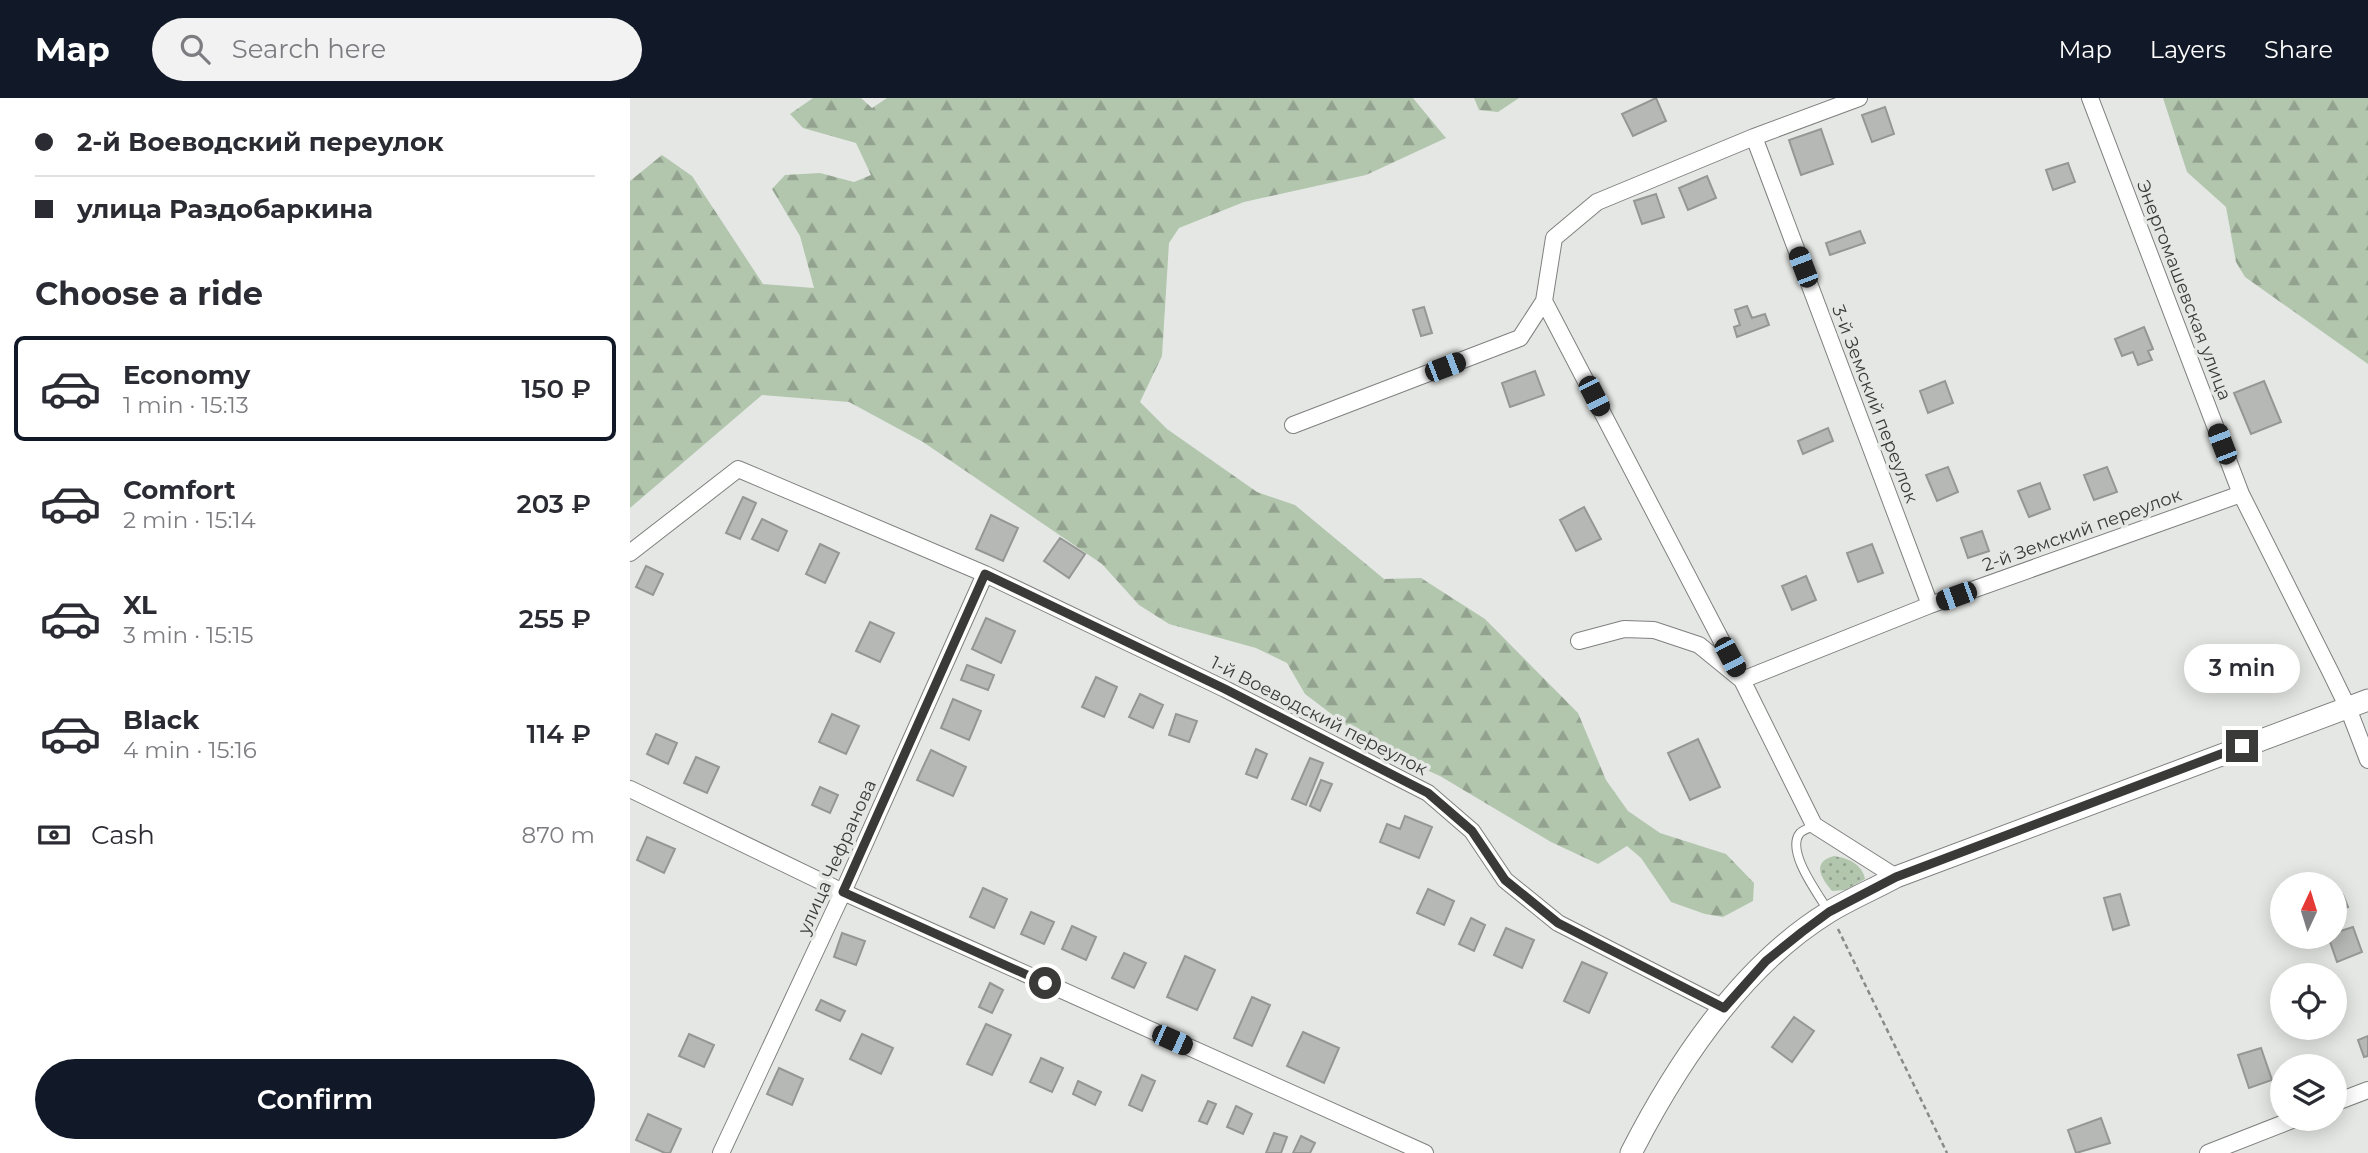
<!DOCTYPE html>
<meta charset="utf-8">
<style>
:root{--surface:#fff;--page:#f2f2f3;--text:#2b2b33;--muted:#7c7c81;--line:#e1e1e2;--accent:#111827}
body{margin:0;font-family:Montserrat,sans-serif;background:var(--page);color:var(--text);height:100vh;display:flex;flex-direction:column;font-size:26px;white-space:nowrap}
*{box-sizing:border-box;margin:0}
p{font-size:23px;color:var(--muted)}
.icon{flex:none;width:38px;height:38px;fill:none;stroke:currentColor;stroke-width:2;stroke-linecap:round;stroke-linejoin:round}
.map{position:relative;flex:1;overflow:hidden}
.panel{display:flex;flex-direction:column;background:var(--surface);width:630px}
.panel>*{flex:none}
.guide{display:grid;align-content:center;height:154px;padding:0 35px;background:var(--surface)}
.needle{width:46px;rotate:4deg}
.buttons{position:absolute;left:1640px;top:774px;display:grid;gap:14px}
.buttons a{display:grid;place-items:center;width:77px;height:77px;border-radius:50%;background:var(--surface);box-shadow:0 4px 18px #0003;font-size:35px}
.end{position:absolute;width:32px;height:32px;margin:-16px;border:9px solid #3a3b39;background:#fff;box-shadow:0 0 0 4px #fff}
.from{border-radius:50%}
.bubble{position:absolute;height:49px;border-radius:24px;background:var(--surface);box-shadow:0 4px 18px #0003;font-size:23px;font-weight:600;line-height:49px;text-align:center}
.car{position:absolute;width:21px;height:42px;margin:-21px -10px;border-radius:9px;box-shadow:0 0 5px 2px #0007;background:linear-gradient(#222 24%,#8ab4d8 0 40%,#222 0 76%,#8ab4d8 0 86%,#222 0)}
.guide b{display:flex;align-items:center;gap:24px;height:66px;font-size:26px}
.guide b+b{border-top:2px solid var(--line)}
.guide i{width:18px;height:18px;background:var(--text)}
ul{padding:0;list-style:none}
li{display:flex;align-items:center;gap:21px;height:105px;margin:0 14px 10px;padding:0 21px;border:4px solid transparent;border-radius:10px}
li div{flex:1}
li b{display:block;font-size:26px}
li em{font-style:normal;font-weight:600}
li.selected{border-color:var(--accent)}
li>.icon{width:63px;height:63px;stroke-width:1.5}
h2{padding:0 35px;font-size:32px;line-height:84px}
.pay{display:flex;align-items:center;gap:18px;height:77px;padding:0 35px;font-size:26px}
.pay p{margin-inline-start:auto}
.button{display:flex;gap:14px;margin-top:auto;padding:14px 35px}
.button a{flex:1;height:80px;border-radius:42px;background:var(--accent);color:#fff;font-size:28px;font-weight:600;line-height:80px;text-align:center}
header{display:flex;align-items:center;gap:42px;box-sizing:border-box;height:98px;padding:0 35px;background:var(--accent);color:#fff}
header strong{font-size:33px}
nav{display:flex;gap:38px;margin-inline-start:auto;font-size:24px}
.search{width:490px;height:63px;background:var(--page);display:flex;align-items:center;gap:18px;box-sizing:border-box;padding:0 24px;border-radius:38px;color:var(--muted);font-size:26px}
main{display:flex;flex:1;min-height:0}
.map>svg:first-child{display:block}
.grass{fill:url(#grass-dots)}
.forest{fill:url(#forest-firs)}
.building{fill:#b6b8b5;stroke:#949794;stroke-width:2}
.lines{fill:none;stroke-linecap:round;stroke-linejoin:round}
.service-casing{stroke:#7f817f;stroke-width:10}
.minor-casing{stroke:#7f817f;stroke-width:18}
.tertiary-casing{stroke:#7f817f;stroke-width:23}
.path{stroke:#8a8b89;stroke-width:2.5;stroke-dasharray:5 3.5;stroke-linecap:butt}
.service{stroke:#fff;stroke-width:8}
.minor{stroke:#fff;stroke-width:16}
.tertiary{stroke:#fff;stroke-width:21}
.route{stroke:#3a3b39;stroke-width:9}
.labels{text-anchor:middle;stroke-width:7;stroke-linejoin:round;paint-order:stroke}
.street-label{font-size:18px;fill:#3a3b39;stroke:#e5e7e4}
</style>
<header>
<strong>Map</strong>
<div class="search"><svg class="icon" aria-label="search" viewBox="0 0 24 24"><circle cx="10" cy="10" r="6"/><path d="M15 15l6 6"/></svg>Search here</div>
<nav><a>Map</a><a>Layers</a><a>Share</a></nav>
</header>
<main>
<section class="panel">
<div class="guide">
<b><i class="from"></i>2-й Воеводский переулок</b>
<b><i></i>улица Раздобаркина</b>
</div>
<h2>Choose a ride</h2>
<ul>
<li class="selected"><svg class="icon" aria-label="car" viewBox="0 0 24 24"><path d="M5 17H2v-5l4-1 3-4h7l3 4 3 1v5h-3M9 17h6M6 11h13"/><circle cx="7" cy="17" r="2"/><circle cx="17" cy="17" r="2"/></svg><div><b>Economy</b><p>1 min · 15:13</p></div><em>150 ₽</em></li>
<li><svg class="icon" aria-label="car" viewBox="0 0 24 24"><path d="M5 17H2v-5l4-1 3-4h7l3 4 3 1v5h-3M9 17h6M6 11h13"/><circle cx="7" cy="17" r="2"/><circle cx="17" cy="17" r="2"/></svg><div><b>Comfort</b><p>2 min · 15:14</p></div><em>203 ₽</em></li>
<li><svg class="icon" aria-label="car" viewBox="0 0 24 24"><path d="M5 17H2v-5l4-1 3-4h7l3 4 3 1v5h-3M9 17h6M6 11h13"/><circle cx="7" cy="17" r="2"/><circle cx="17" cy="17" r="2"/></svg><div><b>XL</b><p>3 min · 15:15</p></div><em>255 ₽</em></li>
<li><svg class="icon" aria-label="car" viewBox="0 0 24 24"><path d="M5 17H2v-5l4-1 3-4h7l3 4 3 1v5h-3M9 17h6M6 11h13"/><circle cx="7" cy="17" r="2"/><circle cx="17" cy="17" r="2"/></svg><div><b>Black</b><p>4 min · 15:16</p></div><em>114 ₽</em></li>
</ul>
<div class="pay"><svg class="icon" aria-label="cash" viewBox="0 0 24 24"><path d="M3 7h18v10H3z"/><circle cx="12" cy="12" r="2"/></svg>Cash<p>870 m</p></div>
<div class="button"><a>Confirm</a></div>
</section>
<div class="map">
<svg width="1738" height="1055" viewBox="0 0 1738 1055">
<defs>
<pattern id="grass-dots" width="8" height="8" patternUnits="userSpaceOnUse" patternTransform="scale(1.75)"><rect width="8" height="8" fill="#b2c6ae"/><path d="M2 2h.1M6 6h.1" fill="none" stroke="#92a28f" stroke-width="1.8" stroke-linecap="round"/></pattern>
<pattern id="forest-firs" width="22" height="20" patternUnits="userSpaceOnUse" patternTransform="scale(1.75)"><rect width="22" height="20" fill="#b2c6ae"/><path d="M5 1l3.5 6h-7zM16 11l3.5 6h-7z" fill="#92a28f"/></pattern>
</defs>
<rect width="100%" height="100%" fill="#e5e7e4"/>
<path class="grass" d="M 1204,758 C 1218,760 1232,766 1235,781 L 1215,792 L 1202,793 C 1191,780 1181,764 1204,758 Z"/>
<path class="forest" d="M 183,0 L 231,0 L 242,10 L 257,0 L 783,0 L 816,40 L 736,77 L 614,104 L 549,130 L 539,145 L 532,258 L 510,304 L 537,331 L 627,394 L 665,407 L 754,481 L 791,480 L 855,521 L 948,615 L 976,682 L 998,713 L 1030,735 L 1096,756 L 1124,785 L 1123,803 L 1093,819 L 1075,816 L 1041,804 L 1011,760 L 997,748 L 968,766 L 921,744 L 810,678 L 745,649 L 675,596 L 657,565 L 626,550 L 539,526 L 509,507 L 472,466 L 293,344 L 219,304 L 132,297 L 0,410 L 0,83 L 32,57 L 62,78 L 133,186 L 184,190 L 170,138 L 142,91 L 155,77 L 190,75 L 224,84 L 241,77 L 226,45 L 173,30 L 160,16 Z
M 844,0 L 889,0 L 868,14 L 849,12 Z
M 1533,0 L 1738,0 L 1738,266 L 1615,179 L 1606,164 L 1596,109 L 1557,74 Z"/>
<path class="building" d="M 1026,0 L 1036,23 L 1003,38 L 992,16 Z
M 1255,9 L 1264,36 L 1242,44 L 1232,17 Z
M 1191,31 L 1203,66 L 1171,77 L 1159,42 Z
M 1438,65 L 1445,84 L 1423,92 L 1416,72 Z
M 1077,78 L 1086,100 L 1058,112 L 1049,90 Z
M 1026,96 L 1034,119 L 1012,126 L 1004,103 Z
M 1230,133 L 1235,145 L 1200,157 L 1196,145 Z
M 1117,208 L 1122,220 L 1135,216 L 1139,227 L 1107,239 L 1104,229 L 1110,227 L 1105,212 Z
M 794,209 L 802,235 L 791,238 L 783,212 Z
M 1514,229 L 1523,251 L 1518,253 L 1522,262 L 1508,267 L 1503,254 L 1492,258 L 1485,241 Z
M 905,273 L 914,297 L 880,309 L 872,285 Z
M 1315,283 L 1323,305 L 1298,315 L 1290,293 Z
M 1634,283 L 1651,324 L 1621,336 L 1604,295 Z
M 1198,330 L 1203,343 L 1173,356 L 1168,343 Z
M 1318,369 L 1328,394 L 1307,403 L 1296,377 Z
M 1477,369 L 1487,394 L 1464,402 L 1454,377 Z
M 1410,385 L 1420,411 L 1399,419 L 1388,393 Z
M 113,399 L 126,405 L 110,441 L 96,435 Z
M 954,409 L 971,441 L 946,453 L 930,422 Z
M 361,417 L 388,430 L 373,463 L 346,451 Z
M 132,421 L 157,433 L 148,453 L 122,441 Z
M 1352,433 L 1359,453 L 1338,460 L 1331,440 Z
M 430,440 L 455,456 L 439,480 L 414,463 Z
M 190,446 L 209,455 L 195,485 L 176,476 Z
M 1242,446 L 1253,475 L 1228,484 L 1217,455 Z
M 16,468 L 33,476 L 23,497 L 6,489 Z
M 1176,478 L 1186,502 L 1162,512 L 1152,488 Z
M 356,520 L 385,533 L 371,565 L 342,551 Z
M 240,524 L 264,535 L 250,564 L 226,553 Z
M 337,567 L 364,577 L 358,592 L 331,582 Z
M 466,579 L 487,589 L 474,619 L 452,609 Z
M 510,596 L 533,607 L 523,630 L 499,619 Z
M 323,601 L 351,613 L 339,642 L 311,630 Z
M 202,616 L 229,628 L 216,656 L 189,644 Z
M 546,616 L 567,623 L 559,644 L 539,637 Z
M 26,636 L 47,645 L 38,666 L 17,656 Z
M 1068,641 L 1090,689 L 1060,702 L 1038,655 Z
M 626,651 L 637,656 L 627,680 L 616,676 Z
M 301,652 L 336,669 L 323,698 L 287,682 Z
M 66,659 L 89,669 L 77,695 L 54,685 Z
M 680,660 L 693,665 L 676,707 L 662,701 Z
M 691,682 L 702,686 L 690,713 L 680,708 Z
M 190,689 L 208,697 L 200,715 L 182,707 Z
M 775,718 L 802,729 L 789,760 L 750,744 L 757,726 L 770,731 Z
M 17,739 L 45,751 L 34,775 L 7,762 Z
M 353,790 L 377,801 L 364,830 L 340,819 Z
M 798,791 L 824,803 L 814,827 L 787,815 Z
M 1490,796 L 1499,827 L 1483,832 L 1474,800 Z
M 1713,797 L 1718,809 L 1704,815 L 1704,801 Z
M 401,814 L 424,824 L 414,846 L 391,836 Z
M 841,820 L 855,827 L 844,853 L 829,846 Z
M 442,828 L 466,839 L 456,862 L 432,851 Z
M 1723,829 L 1732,854 L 1707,864 L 1698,838 L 1704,838 L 1704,835 Z
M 876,830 L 904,842 L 892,870 L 864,857 Z
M 212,835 L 235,843 L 226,867 L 204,859 Z
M 494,855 L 516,865 L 504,890 L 482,880 Z
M 555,858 L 585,872 L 567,912 L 537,899 Z
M 952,864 L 977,875 L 959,915 L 934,903 Z
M 360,885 L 373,892 L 362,915 L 349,909 Z
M 622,899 L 640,907 L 622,948 L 604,940 Z
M 191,902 L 215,913 L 210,923 L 186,912 Z
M 1164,919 L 1184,933 L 1162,964 L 1142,949 Z
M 356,926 L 381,937 L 362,977 L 337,966 Z
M 673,934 L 709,950 L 694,985 L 657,968 Z
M 59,936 L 84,947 L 74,969 L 49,958 Z
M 232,936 L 263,950 L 251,976 L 220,961 Z
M 1738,938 L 1738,958 L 1734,959 L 1728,942 Z
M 1631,950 L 1642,982 L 1619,990 L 1608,957 Z
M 411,960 L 433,970 L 422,994 L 400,984 Z
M 149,970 L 173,981 L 162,1007 L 137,996 Z
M 512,977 L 525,983 L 512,1013 L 499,1007 Z
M 448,983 L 471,994 L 465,1007 L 443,996 Z
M 578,1003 L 586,1006 L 577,1026 L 569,1023 Z
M 606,1008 L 622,1016 L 613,1036 L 597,1029 Z
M 18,1016 L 51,1031 L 40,1055 L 35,1055 L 6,1042 Z
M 1471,1020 L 1480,1045 L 1446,1055 L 1438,1032 Z
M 644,1035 L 657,1039 L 651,1055 L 636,1055 Z
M 671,1038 L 685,1045 L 680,1055 L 663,1055 Z"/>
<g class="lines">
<g class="service-casing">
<path id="service" d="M 1184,727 C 1180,730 1173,732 1170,735 C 1155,753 1189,797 1199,814"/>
</g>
<g class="minor-casing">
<path id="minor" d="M 1229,0 L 1124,39 L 967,104 L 924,140 L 914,203 L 1112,582 L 1184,727 L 1266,779
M 1460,0 L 1611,396 L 1700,573 L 1718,610 L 1738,662
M 1124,39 L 1300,507
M 663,327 L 890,240 L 914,203
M 0,455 L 108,371 L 355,476 L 595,591 L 798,695 L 842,733 L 875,782 L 928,825 L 1094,910
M 949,543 L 994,531 L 1024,532 L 1069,547 L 1112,582 L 1300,507 L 1611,396
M 0,691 L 213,794 L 795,1055
M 1704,1005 L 1738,992
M 91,1055 L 213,794 L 355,476
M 1578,1055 L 1667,1020"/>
</g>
<g class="tertiary-casing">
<path id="tertiary" d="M 1001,1055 C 1047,965 1111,868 1199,814 C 1220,801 1244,791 1266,779 L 1738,602"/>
</g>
<path class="path" d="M 1208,831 L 1317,1055"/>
<use href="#service" class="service"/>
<use href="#minor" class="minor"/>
<use href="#tertiary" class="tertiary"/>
</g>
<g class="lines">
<path class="route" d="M 415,885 L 213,794 L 355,476 L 595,591 L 798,695 L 842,733 L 875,782 L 928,825 L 1094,910 L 1136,863 L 1172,834 L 1199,814 L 1266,779 L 1612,648"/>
</g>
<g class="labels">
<g class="street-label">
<text transform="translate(1554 192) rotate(69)" y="6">Энергомашевская улица</text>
<text transform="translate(1245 306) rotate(69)" y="6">3-й Земский переулок</text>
<text transform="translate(1452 432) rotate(-20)" y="6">2-й Земский переулок</text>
<text transform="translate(689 618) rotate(27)" y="6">1-й Воеводский переулок</text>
<text transform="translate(207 759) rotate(-66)" y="6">улица Чефранова</text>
</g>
</g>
</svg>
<div class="buttons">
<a><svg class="needle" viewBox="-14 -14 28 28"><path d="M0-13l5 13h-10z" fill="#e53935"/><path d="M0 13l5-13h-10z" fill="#7c7c81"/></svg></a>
<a><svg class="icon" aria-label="locate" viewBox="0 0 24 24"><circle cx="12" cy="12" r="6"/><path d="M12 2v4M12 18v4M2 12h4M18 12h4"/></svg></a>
<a><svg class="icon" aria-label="layers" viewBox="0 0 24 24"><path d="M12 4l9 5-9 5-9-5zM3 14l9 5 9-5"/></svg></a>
</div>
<i class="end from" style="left:415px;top:885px"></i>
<i class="end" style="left:1612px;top:648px"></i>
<div class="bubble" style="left:1554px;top:546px;width:116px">3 min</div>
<i class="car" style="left:1173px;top:169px;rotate:339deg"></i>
<i class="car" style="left:815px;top:269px;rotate:69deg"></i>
<i class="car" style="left:964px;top:298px;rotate:153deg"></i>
<i class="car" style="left:1592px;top:346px;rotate:339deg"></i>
<i class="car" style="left:1326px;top:498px;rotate:250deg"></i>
<i class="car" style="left:1100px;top:559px;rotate:152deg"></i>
<i class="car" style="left:542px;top:942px;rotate:114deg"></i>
</div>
</main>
